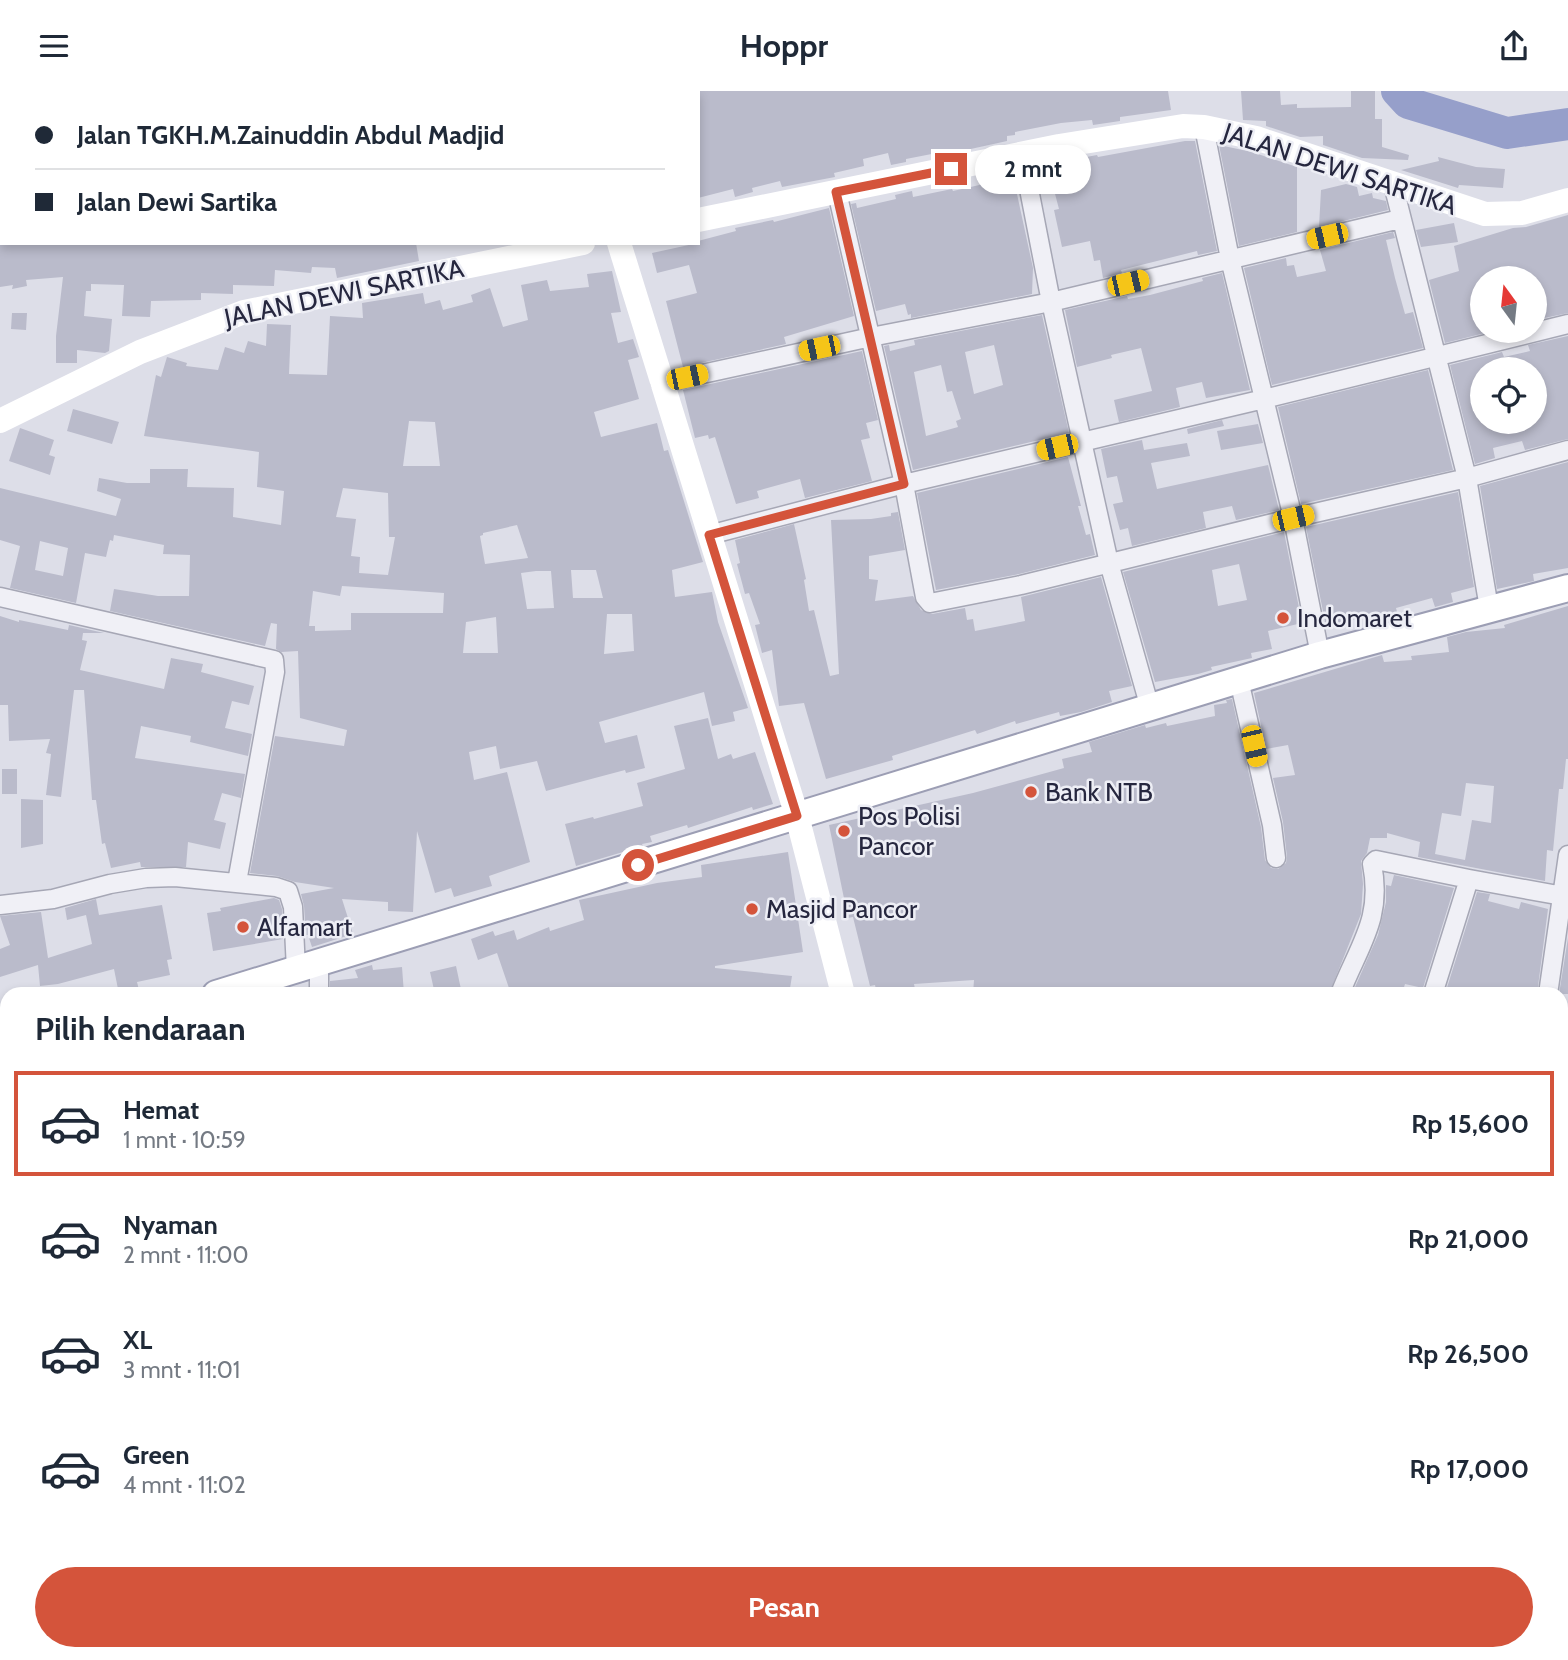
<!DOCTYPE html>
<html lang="id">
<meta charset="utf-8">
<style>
:root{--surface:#fff;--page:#f6f6f7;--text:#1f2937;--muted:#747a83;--line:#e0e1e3;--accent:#d4543b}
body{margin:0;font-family:Cabin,sans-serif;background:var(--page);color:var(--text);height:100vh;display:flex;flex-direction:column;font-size:26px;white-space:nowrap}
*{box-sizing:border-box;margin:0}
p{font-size:23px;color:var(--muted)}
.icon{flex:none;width:38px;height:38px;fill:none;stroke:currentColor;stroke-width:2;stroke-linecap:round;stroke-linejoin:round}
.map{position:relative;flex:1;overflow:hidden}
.drawer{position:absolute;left:0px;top:896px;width:1568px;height:674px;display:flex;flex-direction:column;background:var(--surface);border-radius:21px 21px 0 0;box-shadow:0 4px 10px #0003}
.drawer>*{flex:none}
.banner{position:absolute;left:0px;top:0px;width:700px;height:154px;box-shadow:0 4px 10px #0003;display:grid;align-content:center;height:154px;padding:0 35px;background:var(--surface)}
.needle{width:46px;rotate:345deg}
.controls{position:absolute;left:1470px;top:175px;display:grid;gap:14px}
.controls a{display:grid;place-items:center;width:77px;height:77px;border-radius:50%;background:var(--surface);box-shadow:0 4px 10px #0003;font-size:35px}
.end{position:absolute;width:32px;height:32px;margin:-16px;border:9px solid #d4543b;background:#fff;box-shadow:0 0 0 4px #fff}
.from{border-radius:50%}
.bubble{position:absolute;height:49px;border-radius:24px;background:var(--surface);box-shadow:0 4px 10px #0003;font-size:23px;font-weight:700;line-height:49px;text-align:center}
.car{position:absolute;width:21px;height:42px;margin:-21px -10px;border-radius:9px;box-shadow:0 0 5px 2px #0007;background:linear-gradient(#f5c518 24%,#345 0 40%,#f5c518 0 76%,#345 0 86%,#f5c518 0)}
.banner b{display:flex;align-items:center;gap:24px;height:66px;font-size:26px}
.banner b+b{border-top:2px solid var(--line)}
.banner i{width:18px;height:18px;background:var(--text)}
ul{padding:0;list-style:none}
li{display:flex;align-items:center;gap:21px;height:105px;margin:0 14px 10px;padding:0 21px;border:4px solid transparent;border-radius:0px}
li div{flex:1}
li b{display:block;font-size:26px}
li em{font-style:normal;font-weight:700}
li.on{border-color:var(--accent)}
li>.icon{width:63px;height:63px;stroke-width:1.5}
h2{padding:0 35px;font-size:32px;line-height:84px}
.cta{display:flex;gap:14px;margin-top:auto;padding:14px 35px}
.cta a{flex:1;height:80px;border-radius:42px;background:var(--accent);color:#fff;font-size:28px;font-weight:700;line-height:80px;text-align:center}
header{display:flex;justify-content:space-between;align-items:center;height:91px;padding:0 35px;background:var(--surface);font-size:32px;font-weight:700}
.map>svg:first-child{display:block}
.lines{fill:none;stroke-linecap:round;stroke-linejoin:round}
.river{stroke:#969fca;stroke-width:32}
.building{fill:#babbcb;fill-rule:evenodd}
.street-casing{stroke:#a6a7b5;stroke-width:21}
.primary-casing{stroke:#9c9eb4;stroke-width:30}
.street{stroke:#f0f0f6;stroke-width:18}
.secondary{stroke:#fff;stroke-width:24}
.primary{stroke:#fff;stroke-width:26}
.route{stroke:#d4543b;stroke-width:9}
.poi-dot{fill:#d4543b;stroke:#edeef5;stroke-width:2.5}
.labels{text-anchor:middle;stroke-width:5;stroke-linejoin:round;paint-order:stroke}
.street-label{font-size:26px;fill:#26273f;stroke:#edeef5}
.poi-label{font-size:26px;fill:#26273f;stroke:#edeef5;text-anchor:start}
</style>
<header><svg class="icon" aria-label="menu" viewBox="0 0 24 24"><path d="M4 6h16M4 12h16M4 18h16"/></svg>Hoppr<svg class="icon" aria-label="share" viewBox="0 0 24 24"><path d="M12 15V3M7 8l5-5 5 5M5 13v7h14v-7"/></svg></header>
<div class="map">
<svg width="1568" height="1569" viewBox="0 0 1568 1569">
<rect width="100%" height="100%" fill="#dddee8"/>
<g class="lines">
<path class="river" d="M 1397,0 L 1408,12 L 1507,42 L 1568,33
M 163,2 L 166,0
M 0,86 L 2,85"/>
</g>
<path class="building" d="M 698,0 L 1168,0 L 1171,19 L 1120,26 L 1120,30 L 1093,34 L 1092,29 L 1061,32 L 1015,41 L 1015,44 L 1007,45 L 1007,50 L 948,63 L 947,60 L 906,68 L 906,71 L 891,74 L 888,62 L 863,68 L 864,75 L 834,82 L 835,86 L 782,96 L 780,90 L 752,97 L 753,101 L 735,106 L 733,98 L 698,107 Z
M 1241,0 L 1280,0 L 1281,14 L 1297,13 L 1297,17 L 1351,16 L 1351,0 L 1375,0 L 1375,28 L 1382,28 L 1382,56 L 1409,64 L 1408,69 L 1362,67 L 1323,54 L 1323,45 L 1300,46 L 1266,35 L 1266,30 L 1243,29 Z
M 1185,50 L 1195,50 L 1217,160 L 1198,164 L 1197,160 L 1121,179 L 1122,182 L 1103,187 L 1100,169 L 1094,170 L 1090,150 L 1062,156 L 1054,119 L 1059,118 L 1054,99 L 1061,97 L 1056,74 L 1081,67 L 1097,64 L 1098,66 Z
M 1219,54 L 1252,61 L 1297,76 L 1297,141 L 1239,155 Z
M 1438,66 L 1476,76 L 1505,78 L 1503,97 L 1459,94 L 1458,97 L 1401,79 L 1439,70 Z
M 1012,80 L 1033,177 L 1032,203 L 911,227 L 911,223 L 908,224 L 905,213 L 876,220 L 851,113 L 856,112 L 857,117 L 896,108 L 895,104 L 912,100 L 913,106 L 952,98 L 953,100 L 997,90 L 995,83 Z
M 1346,93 L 1357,96 L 1359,105 L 1372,102 L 1373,107 L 1386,110 L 1388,119 L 1319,136 L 1321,99 Z
M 829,117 L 854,225 L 784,246 L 786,253 L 683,276 L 666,210 L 697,202 L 689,174 L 657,182 L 652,162 L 698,152 L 698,150 L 736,140 L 735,137 L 773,129 L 774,131 Z
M 1568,124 L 1568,222 L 1535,229 L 1535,187 L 1482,187 L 1482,240 L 1493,240 L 1445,252 L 1429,189 L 1459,180 L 1454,155 L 1513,137 L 1526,136 Z
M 1454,132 L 1458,151 L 1421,156 L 1416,139 Z
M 1393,141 L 1395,147 L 1386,149 L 1395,187 L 1405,223 L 1413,221 L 1423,257 L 1272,294 L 1244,177 L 1286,167 L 1287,175 L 1294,174 L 1297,186 L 1326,180 L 1320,159 Z
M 0,152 L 258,154 L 258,152 L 416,152 L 419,170 L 337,187 L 335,177 L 312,176 L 311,182 L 275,179 L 274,195 L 233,194 L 233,203 L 201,202 L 201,209 L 151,210 L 150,226 L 122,225 L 124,194 L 91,193 L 91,200 L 86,200 L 84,225 L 112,228 L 109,260 L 105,262 L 77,259 L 77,272 L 56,272 L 56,245 L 63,186 L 26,189 L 27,195 L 12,198 L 13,194 L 0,196 Z
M 612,180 L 621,221 L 611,222 L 618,252 L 633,248 L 639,266 L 628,269 L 639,308 L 594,321 L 601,346 L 657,332 L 664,360 L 668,359 L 703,471 L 672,479 L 675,506 L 712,501 L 718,531 L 748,617 L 733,621 L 735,630 L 712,635 L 704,601 L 599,631 L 605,652 L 637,644 L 645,677 L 626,682 L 625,679 L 546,700 L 537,670 L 500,678 L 496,655 L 469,661 L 474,689 L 507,681 L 530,771 L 489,785 L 492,795 L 454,806 L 451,797 L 435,802 L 417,740 L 413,821 L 388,820 L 388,811 L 342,808 L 353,843 L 312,856 L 308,844 L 306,844 L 304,815 L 301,803 L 334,797 L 295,791 L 277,785 L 250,782 L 275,645 L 344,655 L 347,639 L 300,627 L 298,560 L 281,561 L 276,558 L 277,533 L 271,532 L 265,555 L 110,520 L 114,498 L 158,505 L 189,505 L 190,464 L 163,463 L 164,454 L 114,444 L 113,450 L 110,449 L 106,466 L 85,462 L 76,512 L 10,497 L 20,455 L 0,449 L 0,397 L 116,425 L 121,408 L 97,400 L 99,387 L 127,392 L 150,392 L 150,378 L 188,378 L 187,396 L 234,397 L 233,426 L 281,434 L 284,400 L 257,396 L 259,361 L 144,345 L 156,284 L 161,286 L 167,266 L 187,272 L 186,275 L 218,279 L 225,256 L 244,262 L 248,250 L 266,255 L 267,233 L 291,234 L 289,283 L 327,284 L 330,225 L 363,227 L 362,212 L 423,202 L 425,213 L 440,209 L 443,219 L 473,211 L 471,204 L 490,197 L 503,236 L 528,229 L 521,194 L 547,189 L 550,200 L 589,196 L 587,183 ZM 409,330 L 435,331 L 440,375 L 403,375 ZM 343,397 L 388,402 L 389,446 L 395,446 L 388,484 L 359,482 L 360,466 L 351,465 L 356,428 L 336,426 ZM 517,434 L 528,467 L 485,473 L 480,445 L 483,444 L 483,442 ZM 40,450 L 68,457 L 63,485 L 35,479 ZM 571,479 L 596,479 L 603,507 L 573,507 ZM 536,480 L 551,480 L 554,517 L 527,518 L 521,482 ZM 342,495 L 444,502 L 443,522 L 351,522 L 351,539 L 315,540 L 315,535 L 309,535 L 313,500 L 340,505 ZM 607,523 L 632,523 L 634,560 L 604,563 ZM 496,526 L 498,562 L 463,562 L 466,531 Z
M 1222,182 L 1250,299 L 1206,307 L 1202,291 L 1176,297 L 1180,316 L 1119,331 L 1114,309 L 1152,300 L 1141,257 L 1111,264 L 1112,267 L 1077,276 L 1065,219 L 1127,205 L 1128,208 L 1150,204 L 1203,190 L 1202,187 Z
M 12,222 L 27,222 L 26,239 L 11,238 Z
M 1042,224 L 1069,342 L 913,379 L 884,255 L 889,254 L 890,260 L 915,254 L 914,249 ZM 994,254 L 1003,294 L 974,303 L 965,261 ZM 941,274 L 947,301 L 952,300 L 961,328 L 956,330 L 958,336 L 926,345 L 914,281 Z
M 1568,245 L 1568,348 L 1525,359 L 1522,350 L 1493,357 L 1495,367 L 1475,373 L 1450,274 L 1502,261 L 1504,266 L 1530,260 L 1528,254 ZM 1482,278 L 1535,278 L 1535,331 L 1482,331 L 1480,308 L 1482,307 Z
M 862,260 L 878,329 L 866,332 L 870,347 L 861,349 L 872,390 L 805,407 L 800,388 L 757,400 L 759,407 L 736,413 L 715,346 L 709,348 L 708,344 L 695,347 L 683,299 Z
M 1428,279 L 1453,379 L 1301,413 L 1278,316 Z
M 73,318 L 119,331 L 112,353 L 67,340 Z
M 1222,329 L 1224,335 L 1188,343 L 1187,338 Z
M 1258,333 L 1263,352 L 1221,359 L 1217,340 Z
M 20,337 L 54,349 L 49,364 L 55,366 L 50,384 L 9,370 Z
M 1142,349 L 1144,359 L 1187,352 L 1190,365 L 1151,372 L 1157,398 L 1268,374 L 1279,419 L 1236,429 L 1232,415 L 1203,421 L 1206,437 L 1132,455 L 1128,437 L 1120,439 L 1113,413 L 1123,411 L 1117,385 L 1107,387 L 1101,358 Z
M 1068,366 L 1081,415 L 1078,415 L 1086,444 L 1090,443 L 1095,464 L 1019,483 L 936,499 L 917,402 Z
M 1568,371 L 1568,477 L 1533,483 L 1534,490 L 1497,498 L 1480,395 Z
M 1458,401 L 1474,496 L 1451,502 L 1453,511 L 1435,516 L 1432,507 L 1396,517 L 1397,521 L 1365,529 L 1365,526 L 1326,535 L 1306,436 Z
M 898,421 L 905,459 L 869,465 L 869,488 L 878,489 L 875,510 L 913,505 L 921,519 L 932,523 L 965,517 L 967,529 L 973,528 L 975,540 L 1025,530 L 1021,506 L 1101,486 L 1132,595 L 1109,600 L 1112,611 L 1081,621 L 1060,625 L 1059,621 L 1016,633 L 1015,630 L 977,643 L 975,639 L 892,665 L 893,669 L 826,688 L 804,612 L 779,615 L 772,559 L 762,562 L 755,534 L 760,533 L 749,502 L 745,503 L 737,473 L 740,472 L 735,449 L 794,433 L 806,488 L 804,489 L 809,520 L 814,519 L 830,585 L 839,583 L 831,429 L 871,428 L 891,425 L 891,422 Z
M 1284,441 L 1302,532 L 1268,540 L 1272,558 L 1251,562 L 1252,567 L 1211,576 L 1212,579 L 1198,583 L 1155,591 L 1123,481 ZM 1239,473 L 1247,509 L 1218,515 L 1212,479 Z
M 1568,515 L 1568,668 L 1566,668 L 1563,698 L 1559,698 L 1553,760 L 1547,759 L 1545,790 L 1418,766 L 1420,751 L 1387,742 L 1387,747 L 1370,747 L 1367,762 L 1361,770 L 1363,793 L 1361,823 L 1329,903 L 973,903 L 974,889 L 914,893 L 916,903 L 877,903 L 875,894 L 870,895 L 853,826 L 848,827 L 829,734 L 973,702 L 1064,677 L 1062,668 L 1092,661 L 1089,651 L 1145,634 L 1146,637 L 1166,632 L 1167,635 L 1215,625 L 1214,614 L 1227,612 L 1226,609 L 1232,608 L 1261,736 L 1265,769 L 1271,777 L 1278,778 L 1286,772 L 1287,766 L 1283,731 L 1273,687 L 1295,684 L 1288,654 L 1266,658 L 1254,602 L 1382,564 L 1384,571 L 1412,569 L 1411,565 L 1449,561 L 1447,546 L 1466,541 L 1505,537 L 1504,534 ZM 1466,692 L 1494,695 L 1491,732 L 1472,729 L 1465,769 L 1435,763 L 1442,722 L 1461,725 Z
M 0,525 L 19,531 L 19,529 L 68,539 L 69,534 L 104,542 L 83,542 L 82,549 L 87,550 L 80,579 L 89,581 L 164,598 L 171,567 L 203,573 L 201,581 L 254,595 L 249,614 L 232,610 L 225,637 L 252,643 L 248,665 L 190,651 L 191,645 L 141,635 L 135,667 L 245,683 L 241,707 L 222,702 L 214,729 L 226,732 L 220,758 L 188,751 L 186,776 L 141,776 L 140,771 L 111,777 L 105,752 L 102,753 L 96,709 L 92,709 L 84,599 L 74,599 L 61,706 L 46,704 L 51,663 L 46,662 L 50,648 L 9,650 L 8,614 L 0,614 Z
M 708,627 L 718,668 L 731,663 L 733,668 L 755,661 L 773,713 L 753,719 L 752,716 L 688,737 L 687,734 L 650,745 L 652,751 L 642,753 L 643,755 L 576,775 L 565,733 L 593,726 L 594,728 L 643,715 L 637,692 L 685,678 L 674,635 Z
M 2,678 L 17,678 L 17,703 L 2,703 Z
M 21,708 L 43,709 L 43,753 L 21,757 Z
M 788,761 L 803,861 L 715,875 L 715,877 L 792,885 L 789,903 L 511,903 L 497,862 L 478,869 L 471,848 L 493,840 L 495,845 L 514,839 L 517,849 L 549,836 L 550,840 L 584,829 L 579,809 L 657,792 L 702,786 L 701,774 Z
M 1394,784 L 1454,797 L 1423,897 L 1405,893 L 1402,903 L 1352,903 L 1378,844 L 1386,811 L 1386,794 L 1391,795 Z
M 1477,801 L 1490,803 L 1488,810 L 1519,818 L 1521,811 L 1548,818 L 1537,903 L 1445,903 Z
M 274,807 L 279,809 L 282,818 L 283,848 L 213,860 L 207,822 L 221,820 L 220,817 Z
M 96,808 L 99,824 L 162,814 L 172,868 L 167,869 L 170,884 L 137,891 L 140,903 L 119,903 L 114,878 L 58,893 L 40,895 L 38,874 L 0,886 L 0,858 L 10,854 L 0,825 L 41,821 L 48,867 L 92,853 L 86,824 L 67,829 L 65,817 Z
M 1568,847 L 1568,903 L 1559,903 Z
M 372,874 L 373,879 L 402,876 L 404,903 L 330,903 L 330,890 L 358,887 L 355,879 Z
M 456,875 L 462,903 L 435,903 L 430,881 Z"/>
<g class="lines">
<g class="street-casing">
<path id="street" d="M 1204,36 L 1230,168 L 1293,427 L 1320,564
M 1022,62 L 1051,211 L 1109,472 L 1150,617
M 1393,93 L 1467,387 L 1489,517
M 837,101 L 904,393 L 925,506 L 930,512 L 1021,494 L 1293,427 L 1467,387 L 1568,359
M 661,292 L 871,246 L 1051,211 L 1400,128
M 709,444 L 904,393 L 1264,308 L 1568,233
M 0,506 L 274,569 L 275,581 L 237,791
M 1239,589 L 1272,734 L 1276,767
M 0,814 L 53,808 L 110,793 L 146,787 L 175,786 L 276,796 L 288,800 L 293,816 L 296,879
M 319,903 L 319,871
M 1340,903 C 1359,854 1383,828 1372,773 L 1376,769 L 1469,788 L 1568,806
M 1433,903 L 1469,788
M 1548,903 L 1568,764
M 1561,1104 L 1568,1105
M 1052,1563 L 1061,1569
M 180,1569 L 185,1563
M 504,1569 L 508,1563
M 1502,1569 L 1503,1563"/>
</g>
<g class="primary-casing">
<path id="primary" d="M 216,903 L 1320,564 L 1568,497
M 0,969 L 7,967"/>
</g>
<use href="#street" class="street"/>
<path class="secondary" d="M 526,0 L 528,2
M 698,129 L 1059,55 L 1183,35 L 1204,36 L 1256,47 L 1485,123 L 1522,122 L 1568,109
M 619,152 L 797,725 L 843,903
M 0,330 L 140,261 L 244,221 L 583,152
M 0,1398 L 7,1399
M 1561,1528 L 1568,1528
M 994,1569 L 996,1563"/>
<use href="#primary" class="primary"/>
</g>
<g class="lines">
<path class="route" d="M 638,774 L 797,725 L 709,444 L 904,393 L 836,101 L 951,78"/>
</g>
<g class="poi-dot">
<circle cx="1283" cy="527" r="7"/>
<circle cx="1031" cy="701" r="7"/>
<circle cx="844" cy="740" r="7"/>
<circle cx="752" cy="818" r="7"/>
<circle cx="243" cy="836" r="7"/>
</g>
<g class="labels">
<g class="street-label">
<text transform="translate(1340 78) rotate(18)" y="9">JALAN DEWI SARTIKA</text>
<text transform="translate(344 202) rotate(-12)" y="9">JALAN DEWI SARTIKA</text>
</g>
<g class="poi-label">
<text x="1297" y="536">Indomaret</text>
<text x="1045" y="710">Bank NTB</text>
<text x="858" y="734">Pos Polisi<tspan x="858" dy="30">Pancor</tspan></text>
<text x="766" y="827">Masjid Pancor</text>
<text x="257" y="845">Alfamart</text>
</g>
</g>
</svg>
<div class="controls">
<a><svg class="needle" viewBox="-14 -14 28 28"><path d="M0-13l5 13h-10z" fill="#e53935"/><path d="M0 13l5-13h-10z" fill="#747a83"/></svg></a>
<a><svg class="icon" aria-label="locate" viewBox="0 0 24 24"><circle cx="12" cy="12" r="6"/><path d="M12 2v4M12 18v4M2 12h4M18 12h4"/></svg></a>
</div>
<i class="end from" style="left:638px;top:774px"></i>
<i class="end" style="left:951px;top:78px"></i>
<div class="bubble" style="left:975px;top:54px;width:116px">2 mnt</div>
<i class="car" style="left:1327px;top:145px;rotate:257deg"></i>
<i class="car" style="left:1128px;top:192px;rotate:77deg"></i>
<i class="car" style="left:819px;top:257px;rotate:258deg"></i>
<i class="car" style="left:687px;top:286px;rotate:78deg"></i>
<i class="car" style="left:1057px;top:356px;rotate:257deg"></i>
<i class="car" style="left:1293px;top:427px;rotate:77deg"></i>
<i class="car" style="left:1254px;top:655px;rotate:167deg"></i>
<div class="banner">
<b><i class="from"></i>Jalan TGKH.M.Zainuddin Abdul Madjid</b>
<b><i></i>Jalan Dewi Sartika</b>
</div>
<section class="drawer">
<h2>Pilih kendaraan</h2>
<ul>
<li class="on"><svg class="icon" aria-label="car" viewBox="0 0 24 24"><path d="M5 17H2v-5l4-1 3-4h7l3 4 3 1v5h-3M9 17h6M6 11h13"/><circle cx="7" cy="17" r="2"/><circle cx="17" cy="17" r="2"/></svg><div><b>Hemat</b><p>1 mnt · 10:59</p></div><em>Rp 15,600</em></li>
<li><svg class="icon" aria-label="car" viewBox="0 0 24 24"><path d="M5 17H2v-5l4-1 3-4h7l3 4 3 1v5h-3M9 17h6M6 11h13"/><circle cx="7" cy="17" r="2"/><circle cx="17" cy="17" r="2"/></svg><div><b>Nyaman</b><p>2 mnt · 11:00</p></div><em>Rp 21,000</em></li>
<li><svg class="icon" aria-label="car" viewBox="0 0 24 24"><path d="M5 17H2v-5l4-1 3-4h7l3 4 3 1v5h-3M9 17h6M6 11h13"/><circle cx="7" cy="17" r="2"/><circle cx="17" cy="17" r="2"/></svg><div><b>XL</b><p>3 mnt · 11:01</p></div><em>Rp 26,500</em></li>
<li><svg class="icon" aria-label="car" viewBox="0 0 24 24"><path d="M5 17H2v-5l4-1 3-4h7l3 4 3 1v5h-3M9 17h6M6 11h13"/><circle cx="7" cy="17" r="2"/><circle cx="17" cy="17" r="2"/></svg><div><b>Green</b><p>4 mnt · 11:02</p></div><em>Rp 17,000</em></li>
</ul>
<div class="cta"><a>Pesan</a></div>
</section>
</div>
